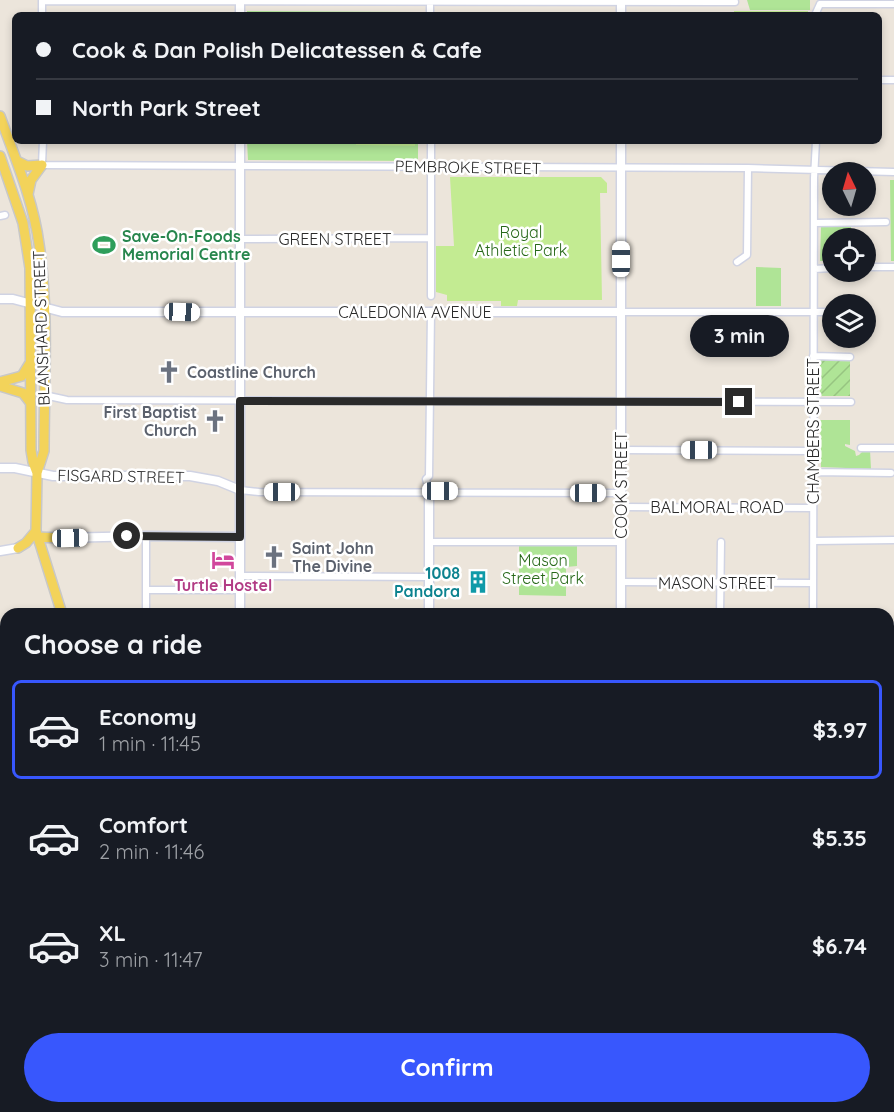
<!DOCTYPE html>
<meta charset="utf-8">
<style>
:root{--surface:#171b24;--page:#20242c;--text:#f1f3f6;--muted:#9ea1a6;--line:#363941;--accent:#3857fd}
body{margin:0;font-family:Quicksand,sans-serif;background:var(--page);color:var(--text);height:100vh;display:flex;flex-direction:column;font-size:22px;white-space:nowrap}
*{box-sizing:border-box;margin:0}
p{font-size:20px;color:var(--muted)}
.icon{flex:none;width:33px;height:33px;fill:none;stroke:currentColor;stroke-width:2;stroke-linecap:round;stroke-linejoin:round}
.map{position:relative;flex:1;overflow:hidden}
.details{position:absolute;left:0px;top:608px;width:894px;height:506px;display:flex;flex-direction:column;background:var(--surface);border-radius:18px 18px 0 0;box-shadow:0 3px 9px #0003}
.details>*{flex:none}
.guide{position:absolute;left:12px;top:12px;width:870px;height:132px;border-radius:9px;box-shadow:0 3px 9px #0003;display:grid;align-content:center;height:132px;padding:0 24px;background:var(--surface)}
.needle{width:39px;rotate:355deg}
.controls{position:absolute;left:822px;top:162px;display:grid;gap:12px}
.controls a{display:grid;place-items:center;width:54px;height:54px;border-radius:50%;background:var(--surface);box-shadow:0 3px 9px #0003;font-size:30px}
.end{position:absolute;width:27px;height:27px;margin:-14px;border:8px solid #2a2a2a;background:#fff;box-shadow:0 0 0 3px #fff}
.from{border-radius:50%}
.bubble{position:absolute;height:42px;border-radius:21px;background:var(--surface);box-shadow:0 3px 9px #0003;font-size:20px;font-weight:700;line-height:42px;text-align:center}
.car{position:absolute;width:18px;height:36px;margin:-18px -9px;border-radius:8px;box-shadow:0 0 4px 2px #0007;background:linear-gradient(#fff 24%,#345 0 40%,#fff 0 76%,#345 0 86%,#fff 0)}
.guide b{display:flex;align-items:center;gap:21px;height:57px;font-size:22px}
.guide b+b{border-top:2px solid var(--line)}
.guide i{width:15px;height:15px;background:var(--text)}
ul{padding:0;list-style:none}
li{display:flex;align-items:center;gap:18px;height:99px;margin:0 12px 9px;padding:0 12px;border:3px solid transparent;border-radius:9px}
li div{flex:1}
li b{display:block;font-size:22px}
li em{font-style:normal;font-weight:700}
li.current{border-color:var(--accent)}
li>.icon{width:54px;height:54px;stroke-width:1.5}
h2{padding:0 24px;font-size:27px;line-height:72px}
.button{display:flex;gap:12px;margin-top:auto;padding:12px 24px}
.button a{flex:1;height:69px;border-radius:36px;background:var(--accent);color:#fff;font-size:24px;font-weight:700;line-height:69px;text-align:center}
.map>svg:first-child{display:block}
.park{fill:#afe496}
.garden{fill:url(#garden-furrows)}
.pitch{fill:#c3eb92}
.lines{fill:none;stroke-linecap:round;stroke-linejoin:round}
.street-casing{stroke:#d0d3e3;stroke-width:9}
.secondary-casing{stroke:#d0d3e3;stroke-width:11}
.primary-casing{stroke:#c8c8c8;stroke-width:12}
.street{stroke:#fff;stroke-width:6}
.secondary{stroke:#fff;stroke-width:8}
.primary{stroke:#f3d35a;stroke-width:9}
.route{stroke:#2a2a2a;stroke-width:8}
.labels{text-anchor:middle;stroke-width:5;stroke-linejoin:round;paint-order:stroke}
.street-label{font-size:16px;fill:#2a2a2a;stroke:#fff}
.park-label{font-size:16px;fill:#276819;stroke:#fff}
.leisure-label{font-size:16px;font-weight:bold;fill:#27864d;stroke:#fff;text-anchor:start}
.worship-label{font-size:16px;font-weight:bold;fill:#5b616d;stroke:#fff;text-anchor:start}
.culture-label{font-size:16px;font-weight:bold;fill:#0d838f;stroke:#fff;text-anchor:end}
.hotel-label{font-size:16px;font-weight:bold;fill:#b23c85;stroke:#fff}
</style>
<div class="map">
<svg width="894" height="1112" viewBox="0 0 894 1112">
<defs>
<pattern id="garden-furrows" width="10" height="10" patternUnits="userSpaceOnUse" patternTransform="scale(1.5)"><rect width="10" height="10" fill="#afe496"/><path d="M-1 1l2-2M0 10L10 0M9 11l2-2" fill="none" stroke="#97c481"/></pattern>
</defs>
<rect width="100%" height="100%" fill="#ece5db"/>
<path class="park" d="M 747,0 L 810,0 L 810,10 L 750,10 Z
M 247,11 L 417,12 L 417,15 L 247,15 Z
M 247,141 L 418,141 L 418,161 L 248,160 Z
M 890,180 L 894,180 L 894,261 L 891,261 Z
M 821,227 L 851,227 L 851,238 L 832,238 L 832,261 L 820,261 Z
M 756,267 L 781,268 L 781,306 L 756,306 Z
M 820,420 L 850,420 L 850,445 L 845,444 L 845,446 L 855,451 L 856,456 L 859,455 L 863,451 L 870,450 L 871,469 L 821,467 Z
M 519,546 L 577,546 L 577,566 L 566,567 L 566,596 L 519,595 Z
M 225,1107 L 308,1107 L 307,1112 L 225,1112 Z"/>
<path class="garden" d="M 820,360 L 850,360 L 850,396 L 822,396 L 820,394 Z"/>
<path class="pitch" d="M 734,11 L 808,11 L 808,15 L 734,15 Z
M 356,141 L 415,141 L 415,146 L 356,145 Z
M 450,177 L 601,177 L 607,183 L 607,193 L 600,193 L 602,300 L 518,300 L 517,306 L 501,306 L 501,301 L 447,301 L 447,295 L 436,292 L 436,246 L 454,246 Z"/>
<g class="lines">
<g class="street-casing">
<path id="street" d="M 42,0 L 42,15
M 430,0 L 430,15
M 42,1 L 735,2
M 820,4 L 894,4
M 815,15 L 820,4
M 879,80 L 894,80
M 43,141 L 42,165 L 748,168 L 894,172
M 0,216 L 5,215
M 814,223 L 886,222
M 240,239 L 431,238
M 737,262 L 747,255 L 748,168
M 866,267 L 894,267
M 814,269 L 832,268
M 431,296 L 431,141
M 621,312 L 832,312
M 813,356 L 850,357
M 44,395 L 67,400 L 851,402
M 861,448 L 894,448
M 621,450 L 814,451
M 813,472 L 891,473
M 240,490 L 259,492 L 621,493
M 429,491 L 426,479 L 429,476 L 431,311
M 621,507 L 813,508
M 146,536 L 146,614
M 814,541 L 894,540
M 430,542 L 621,542
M 240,576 L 429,577
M 621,582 L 813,583
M 146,590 L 240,590
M 720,614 L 721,542
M 813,614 L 814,178 L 816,141
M 888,699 L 894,698
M 888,968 L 894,896
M 405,1112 L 405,1107
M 826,1112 L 826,1107"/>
</g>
<g class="secondary-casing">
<path id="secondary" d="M 621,0 L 621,15
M 240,15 L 240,0
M 621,141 L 621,614
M 0,299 L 13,299 L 62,312 L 621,312
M 0,468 L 15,468 L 53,476 L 190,476 L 218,481 L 240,490
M 429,491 L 429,614
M 60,538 L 146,536 L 240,537
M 0,551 L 18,548
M 240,614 L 240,141
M 888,628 L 894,628
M 0,629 L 6,630
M 0,712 L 6,712
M 888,771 L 894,771
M 0,800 L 6,800
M 888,867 L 894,867
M 0,889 L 6,889
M 888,955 L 889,955
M 0,972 L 6,972
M 888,1035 L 894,1035
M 0,1053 L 6,1054
M 217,1112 L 217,1107
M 598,1112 L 598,1107"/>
</g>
<g class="primary-casing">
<path id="primary" d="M 0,116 C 15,158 33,199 39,244 C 49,310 44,383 44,451 L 37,473
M 0,156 L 23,223 L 30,268 L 31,450 L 33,462 L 37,473 L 36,531 L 62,614
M 17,161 L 27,166 L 42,165
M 28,194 L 31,180 L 42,165
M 0,382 L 22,376 L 30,363
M 0,386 L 23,393 L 30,402
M 37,537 L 60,538
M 18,548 L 26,543 L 36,531
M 30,1112 L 30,1107"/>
</g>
<use href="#street" class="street"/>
<use href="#secondary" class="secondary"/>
<use href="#primary" class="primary"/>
</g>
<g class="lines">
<path class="route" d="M 127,536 L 240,537 L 240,401 L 739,402"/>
</g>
<defs>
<g id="stadium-bare" transform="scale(1.8)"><path d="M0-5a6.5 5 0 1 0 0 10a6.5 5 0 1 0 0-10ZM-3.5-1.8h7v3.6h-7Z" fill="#2e9e5b" stroke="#fff" stroke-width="2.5" paint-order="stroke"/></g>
<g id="church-bare" transform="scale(1.8)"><path d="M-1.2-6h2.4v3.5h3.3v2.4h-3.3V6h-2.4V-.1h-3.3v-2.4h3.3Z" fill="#6b7280" stroke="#fff" stroke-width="2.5" paint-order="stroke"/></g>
<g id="hotel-bare" transform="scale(1.8)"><path d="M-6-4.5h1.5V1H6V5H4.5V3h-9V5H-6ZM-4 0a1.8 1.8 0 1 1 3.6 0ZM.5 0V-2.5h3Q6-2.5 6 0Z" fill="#d1479c" stroke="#fff" stroke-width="2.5" paint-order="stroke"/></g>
<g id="building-bare" transform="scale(1.8)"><path d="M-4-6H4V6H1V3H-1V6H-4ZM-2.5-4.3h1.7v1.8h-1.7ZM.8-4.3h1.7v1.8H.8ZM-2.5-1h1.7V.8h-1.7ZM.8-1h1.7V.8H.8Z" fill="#0f9aa8" stroke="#fff" stroke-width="2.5" paint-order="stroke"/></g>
</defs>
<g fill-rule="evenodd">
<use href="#stadium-bare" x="104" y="245"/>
<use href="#church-bare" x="169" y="372"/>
<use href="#church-bare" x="215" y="421"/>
<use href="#church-bare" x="274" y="557"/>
<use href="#hotel-bare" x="223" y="560"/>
<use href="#building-bare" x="478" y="582"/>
</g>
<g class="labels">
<g class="street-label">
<text transform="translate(468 167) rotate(1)" y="6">PEMBROKE STREET</text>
<text x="335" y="245">GREEN STREET</text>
<text x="415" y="318">CALEDONIA AVENUE</text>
<text transform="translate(41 328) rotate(-92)" y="6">BLANSHARD STREET</text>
<text transform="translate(813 431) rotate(-90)" y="6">CHAMBERS STREET</text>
<text transform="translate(121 476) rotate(1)" y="6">FISGARD STREET</text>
<text transform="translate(621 485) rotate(-90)" y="6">COOK STREET</text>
<text x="717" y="513">BALMORAL ROAD</text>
<text x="717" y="589">MASON STREET</text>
</g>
<g class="park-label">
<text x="521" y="238">Royal<tspan x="521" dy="18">Athletic Park</tspan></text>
<text x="543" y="566">Mason<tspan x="543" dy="18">Street Park</tspan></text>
</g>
<g class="leisure-label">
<text x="122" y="242">Save-On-Foods<tspan x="122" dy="18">Memorial Centre</tspan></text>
</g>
<g class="worship-label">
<text x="187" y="378">Coastline Church</text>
<text x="197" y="418" text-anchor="end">First Baptist<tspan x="197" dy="18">Church</tspan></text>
<text x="292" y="554">Saint John<tspan x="292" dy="18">The Divine</tspan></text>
</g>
<g class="culture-label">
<text x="460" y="579">1008<tspan x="460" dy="18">Pandora</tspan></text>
</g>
<g class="hotel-label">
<text x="223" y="591">Turtle Hostel</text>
</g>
</g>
</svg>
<div class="controls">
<a><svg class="needle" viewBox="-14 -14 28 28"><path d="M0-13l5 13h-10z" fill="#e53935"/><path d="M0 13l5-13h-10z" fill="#9ea1a6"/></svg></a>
<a><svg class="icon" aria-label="locate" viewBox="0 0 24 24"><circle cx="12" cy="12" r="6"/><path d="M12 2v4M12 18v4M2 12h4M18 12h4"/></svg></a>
<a><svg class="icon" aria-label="layers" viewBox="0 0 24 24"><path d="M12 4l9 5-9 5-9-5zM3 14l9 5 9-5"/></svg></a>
</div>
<i class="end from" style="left:127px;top:536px"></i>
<i class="end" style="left:739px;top:402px"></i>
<div class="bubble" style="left:690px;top:315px;width:99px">3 min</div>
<i class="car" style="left:621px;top:259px;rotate:0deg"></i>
<i class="car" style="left:182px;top:312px;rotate:92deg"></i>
<i class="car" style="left:699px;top:450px;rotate:270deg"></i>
<i class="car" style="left:440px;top:491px;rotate:90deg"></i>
<i class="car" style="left:282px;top:492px;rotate:270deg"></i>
<i class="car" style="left:588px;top:493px;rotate:90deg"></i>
<i class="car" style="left:70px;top:538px;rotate:89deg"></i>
<div class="guide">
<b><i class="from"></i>Cook &amp; Dan Polish Delicatessen &amp; Cafe</b>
<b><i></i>North Park Street</b>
</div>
<section class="details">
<h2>Choose a ride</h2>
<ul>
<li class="current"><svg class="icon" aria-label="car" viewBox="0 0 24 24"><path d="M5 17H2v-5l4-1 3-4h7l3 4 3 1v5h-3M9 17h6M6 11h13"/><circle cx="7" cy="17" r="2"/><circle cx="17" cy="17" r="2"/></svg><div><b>Economy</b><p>1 min · 11:45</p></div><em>$3.97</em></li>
<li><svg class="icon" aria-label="car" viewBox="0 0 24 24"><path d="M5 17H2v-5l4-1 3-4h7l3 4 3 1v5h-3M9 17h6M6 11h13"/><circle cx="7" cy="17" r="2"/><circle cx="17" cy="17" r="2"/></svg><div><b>Comfort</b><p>2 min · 11:46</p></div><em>$5.35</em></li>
<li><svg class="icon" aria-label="car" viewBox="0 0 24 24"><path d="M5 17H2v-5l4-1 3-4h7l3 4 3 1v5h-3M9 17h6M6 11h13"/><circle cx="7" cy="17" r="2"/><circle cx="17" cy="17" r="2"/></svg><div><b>XL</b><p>3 min · 11:47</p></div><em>$6.74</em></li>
</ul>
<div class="button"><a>Confirm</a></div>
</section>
</div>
